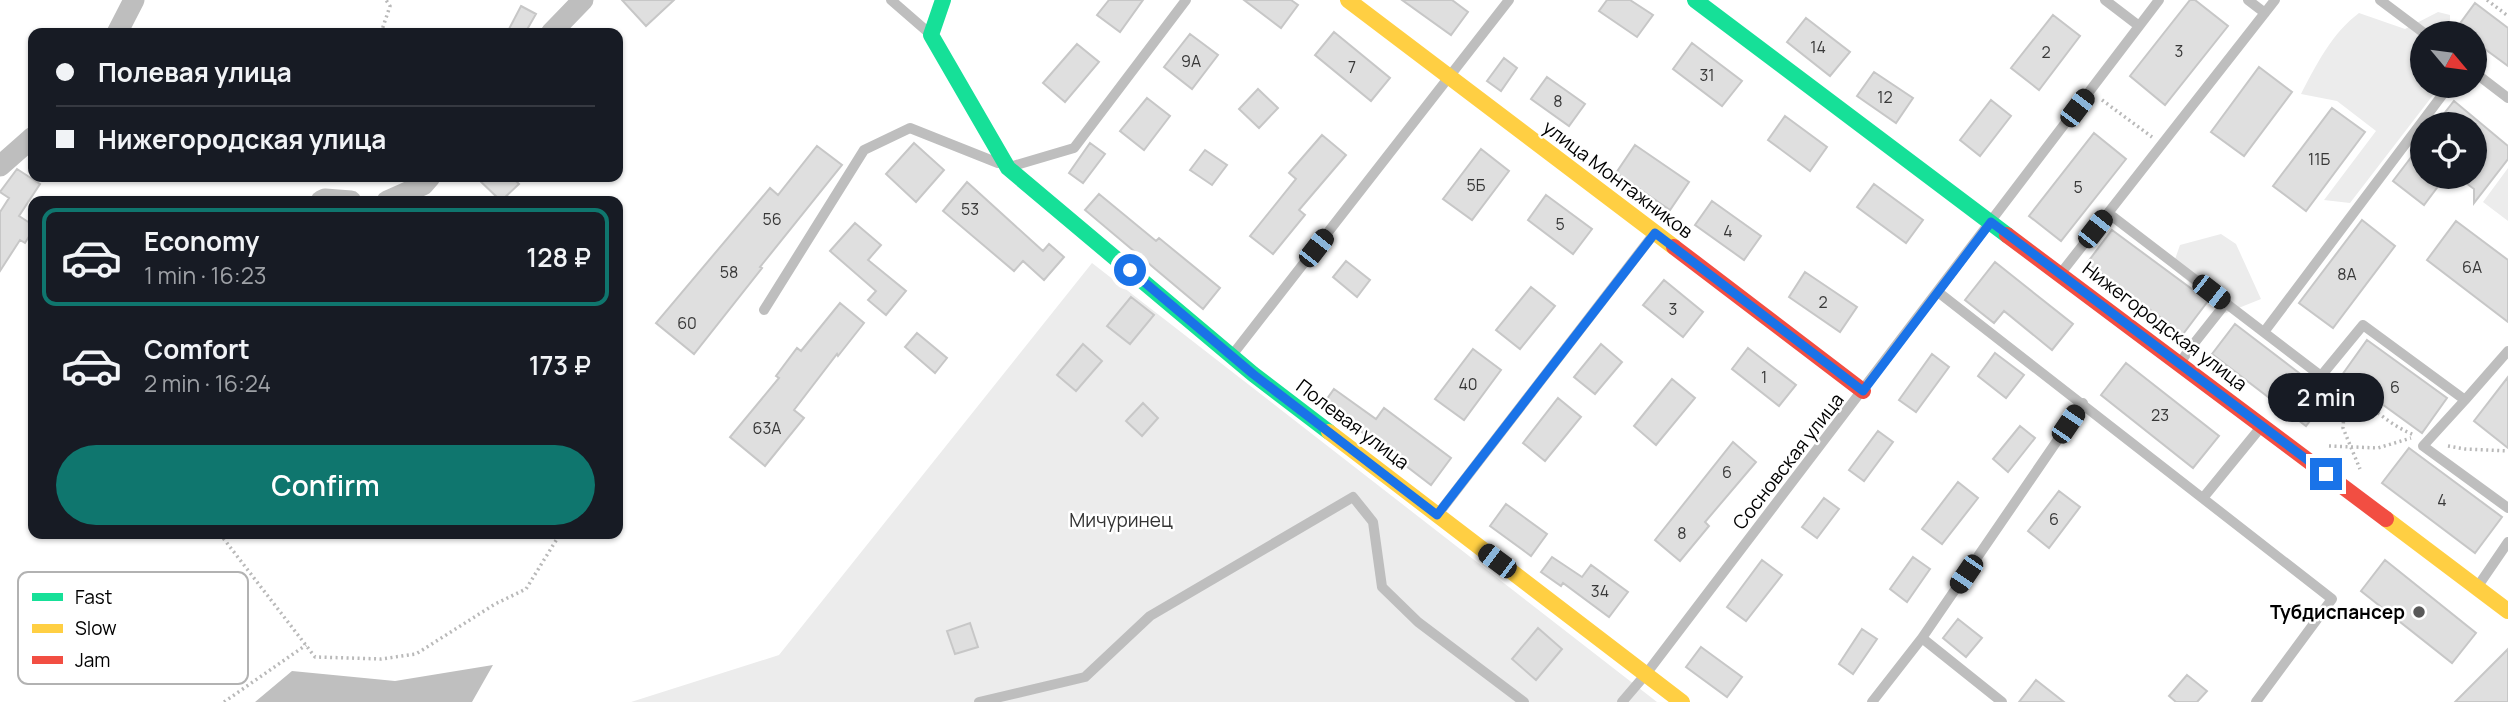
<!DOCTYPE html>
<meta charset="utf-8">
<style>
:root{--surface:#171b24;--page:#242831;--text:#f1f3f6;--muted:#9ea1a6;--line:#363941;--accent:#0f766e}
body{margin:0;font-family:Manrope,sans-serif;background:var(--page);color:var(--text);height:100vh;display:flex;flex-direction:column;font-size:26px;white-space:nowrap}
*{box-sizing:border-box;margin:0}
p{font-size:23px;color:var(--muted)}
.icon{flex:none;width:38px;height:38px;fill:none;stroke:currentColor;stroke-width:2;stroke-linecap:round;stroke-linejoin:round}
.map{position:relative;flex:1;overflow:hidden}
.details{position:absolute;left:28px;top:196px;width:595px;height:343px;display:flex;flex-direction:column;background:var(--surface);border-radius:14px;box-shadow:0 2px 5px #0004}
.details>*{flex:none}
.banner{position:absolute;left:28px;top:28px;width:595px;height:154px;border-radius:14px;box-shadow:0 2px 5px #0004;display:grid;align-content:center;height:154px;padding:0 28px;background:var(--surface)}
.needle{width:46px;rotate:119deg}
.fabs{position:absolute;left:2410px;top:21px;display:grid;gap:14px}
.fabs a{display:grid;place-items:center;width:77px;height:77px;border-radius:50%;background:var(--surface);box-shadow:0 2px 5px #0004;font-size:35px}
.end{position:absolute;width:32px;height:32px;margin:-16px;border:9px solid #1a73e8;background:#fff;box-shadow:0 0 0 4px #fff}
.from{border-radius:50%}
.bubble{position:absolute;height:49px;border-radius:24px;background:var(--surface);box-shadow:0 2px 5px #0004;font-size:23px;font-weight:600;line-height:49px;text-align:center}
.car{position:absolute;width:21px;height:42px;margin:-21px -10px;border-radius:9px;box-shadow:0 0 5px 2px #0007;background:linear-gradient(#222 24%,#8ab4d8 0 40%,#222 0 76%,#8ab4d8 0 86%,#222 0)}
.banner b{display:flex;align-items:center;gap:24px;height:66px;font-size:26px}
.banner b+b{border-top:2px solid var(--line)}
.banner i{width:18px;height:18px;background:var(--text)}
ul{padding:12px 0 0;list-style:none}
li{display:flex;align-items:center;gap:21px;height:98px;margin:0 14px 10px;padding:0 14px;border:4px solid transparent;border-radius:14px}
li div{flex:1}
li b{display:block;font-size:26px}
li em{font-style:normal;font-weight:600}
li.active{border-color:var(--accent)}
li>.icon{width:63px;height:63px;stroke-width:1.5}
.primary-button{display:flex;gap:14px;margin-top:auto;padding:14px 28px}
.primary-button a{flex:1;height:80px;border-radius:42px;background:var(--accent);color:#fff;font-size:28px;font-weight:600;line-height:80px;text-align:center}
.map>svg:first-child{display:block}
.green{fill:#ececec}
.water{fill:#bfbfbf}
.building{fill:#dfdfdf;stroke:#c7c7c7;stroke-width:2}
.lines{fill:none;stroke-linecap:round;stroke-linejoin:round}
.path{stroke:#b9b9b9;stroke-width:3.5;stroke-dasharray:2 3.5;stroke-linecap:butt}
.lane{stroke:#bebebe;stroke-width:10}
.street{stroke:#bebebe;stroke-width:21}
.fast{stroke:#16e098;stroke-width:16}
.slow{stroke:#ffcf43;stroke-width:16}
.jam{stroke:#f24e42;stroke-width:16}
.route{stroke:#1a73e8;stroke-width:9}
.poi-dot{fill:#595959;stroke:#fff;stroke-width:2.5}
.labels{text-anchor:middle;stroke-width:5;stroke-linejoin:round;paint-order:stroke}
.number-label{font-size:16px;fill:#383838}
.street-label{font-size:19px;fill:#000;stroke:#fff}
.park-label{font-size:19px;fill:#333;stroke:#fff}
.poi-label{font-size:19px;font-weight:bold;fill:#000;stroke:#fff;text-anchor:end}
.key{fill:#fff;stroke:#b2b2b2;stroke-width:2}
.key-label{font-size:19px;fill:#000}
</style>
<div class="map">
<svg width="2508" height="702" viewBox="0 0 2508 702">
<rect width="100%" height="100%" fill="#fff"/>
<path class="green" d="M 2438,12 L 2450,15 L 2450,33 L 2422,33 L 2422,86 L 2440,86 L 2350,203 L 2324,200 L 2376,131 L 2337,101 L 2301,94 C 2316,65 2332,33 2359,13 L 2405,29 Z
M 2508,168 L 2508,221 L 2483,202 Z
M 2221,234 L 2236,244 L 2261,299 L 2226,313 L 2172,268 L 2180,245 Z
M 1092,263 L 1657,702 L 631,702 L 779,655 Z"/>
<path class="water" d="M 493,665 L 472,702 L 255,702 L 292,671 L 395,681 Z"/>
<path class="building" d="M 622,0 L 674,0 L 646,26 Z
M 1109,0 L 1143,0 L 1120,32 L 1097,15 Z
M 1244,0 L 1291,0 L 1298,5 L 1281,28 Z
M 1402,0 L 1452,0 L 1468,12 L 1451,35 Z
M 1607,0 L 1630,0 L 1653,15 L 1637,37 L 1599,11 Z
M 2190,0 L 2195,0 L 2228,26 L 2165,105 L 2130,76 Z
M 2475,3 L 2508,28 L 2508,66 L 2474,41 L 2474,33 L 2453,33 Z
M 521,6 L 536,14 L 525,33 L 516,33 L 509,29 Z
M 2053,15 L 2080,36 L 2039,90 L 2011,68 Z
M 1806,18 L 1850,52 L 1830,76 L 1787,42 Z
M 1334,32 L 1390,78 L 1371,101 L 1315,55 Z
M 1190,34 L 1218,55 L 1192,89 L 1164,67 Z
M 1692,43 L 1742,81 L 1722,106 L 1673,69 Z
M 1077,44 L 1099,62 L 1065,102 L 1043,83 Z
M 1504,58 L 1517,68 L 1501,91 L 1487,81 Z
M 2259,67 L 2292,92 L 2244,156 L 2211,132 Z
M 1874,72 L 1913,98 L 1896,123 L 1857,96 Z
M 1547,77 L 1585,104 L 1569,126 L 1531,99 Z
M 1258,89 L 1278,108 L 1259,128 L 1239,109 Z
M 1147,98 L 1170,116 L 1144,150 L 1120,131 Z
M 1991,100 L 2011,116 L 1980,156 L 1960,140 Z
M 2454,101 L 2508,146 L 2508,159 L 2474,203 L 2474,189 L 2458,177 L 2474,177 L 2474,124 L 2436,124 Z
M 2332,108 L 2365,132 L 2306,211 L 2273,186 Z
M 1785,116 L 1827,147 L 1810,171 L 1768,140 Z
M 2094,133 L 2126,159 L 2061,241 L 2029,216 Z
M 1322,135 L 1346,155 L 1299,210 L 1305,215 L 1273,254 L 1250,236 L 1296,179 L 1289,173 Z
M 914,143 L 944,170 L 916,202 L 886,174 Z
M 1090,143 L 1105,154 L 1083,183 L 1069,173 Z
M 2422,143 L 2422,177 L 2445,177 L 2424,205 L 2393,181 Z
M 1635,145 L 1689,182 L 1670,210 L 1616,173 Z
M 817,146 L 842,165 L 760,267 L 762,268 L 694,354 L 656,323 L 770,188 L 778,195 Z
M 1481,149 L 1509,171 L 1472,220 L 1443,199 Z
M 1205,150 L 1227,165 L 1212,185 L 1190,170 Z
M 17,169 L 40,184 L 19,216 L 33,225 L 33,230 L 25,243 L 20,240 L 0,271 L 0,212 L 9,198 L 0,192 Z
M 476,177 L 512,177 L 519,184 L 501,201 Z
M 967,182 L 1043,251 L 1049,244 L 1064,257 L 1044,280 L 1023,261 L 1014,271 L 943,211 Z
M 1874,184 L 1923,220 L 1906,243 L 1857,207 Z
M 1099,194 L 1156,241 L 1159,238 L 1220,288 L 1203,309 L 1085,210 Z
M 1546,195 L 1592,229 L 1573,254 L 1528,220 Z
M 1712,201 L 1761,236 L 1744,260 L 1695,225 Z
M 2362,220 L 2395,246 L 2333,328 L 2299,303 Z
M 2456,221 L 2508,260 L 2508,322 L 2427,260 Z
M 855,223 L 881,245 L 868,260 L 906,291 L 886,315 L 868,300 L 876,291 L 830,251 Z
M 2112,230 L 2208,301 L 2183,334 L 2087,263 Z
M 1346,261 L 1370,280 L 1357,297 L 1333,277 Z
M 1995,262 L 2073,324 L 2052,350 L 2004,311 L 1994,323 L 1965,300 Z
M 1805,272 L 1857,307 L 1840,332 L 1789,297 Z
M 1664,280 L 1703,312 L 1683,337 L 1643,305 Z
M 1531,287 L 1555,306 L 1520,349 L 1496,330 Z
M 1131,297 L 1154,315 L 1130,344 L 1107,326 Z
M 840,303 L 864,323 L 838,356 L 837,354 L 794,410 L 804,418 L 765,466 L 730,437 L 779,378 L 776,376 L 797,348 L 801,351 Z
M 2235,324 L 2329,396 L 2306,426 L 2212,354 Z
M 917,333 L 947,358 L 935,373 L 905,347 Z
M 2367,340 L 2447,398 L 2422,433 L 2342,375 Z
M 1083,344 L 1102,361 L 1076,391 L 1057,375 Z
M 1601,344 L 1622,362 L 1595,394 L 1574,377 Z
M 1748,348 L 1796,385 L 1779,406 L 1732,369 Z
M 1473,349 L 1501,370 L 1464,420 L 1435,399 Z
M 1995,353 L 2024,375 L 2006,398 L 1978,376 Z
M 1932,354 L 1949,367 L 1916,412 L 1899,400 Z
M 2126,363 L 2219,436 L 2193,468 L 2101,395 Z
M 2508,377 L 2508,448 L 2474,421 Z
M 1672,379 L 1695,398 L 1656,445 L 1634,426 Z
M 1334,389 L 1376,419 L 1384,408 L 1451,458 L 1431,485 L 1324,403 Z
M 1558,398 L 1581,417 L 1545,461 L 1523,443 Z
M 1143,403 L 1158,418 L 1142,436 L 1126,421 Z
M 2020,426 L 2035,438 L 2008,472 L 1993,459 Z
M 1878,431 L 1893,442 L 1864,481 L 1849,470 Z
M 1733,442 L 1756,462 L 1705,522 L 1709,526 L 1680,561 L 1655,540 Z
M 2409,448 L 2502,517 L 2475,553 L 2382,483 Z
M 1958,482 L 1978,498 L 1942,544 L 1922,529 Z
M 2059,491 L 2080,507 L 2049,548 L 2028,531 Z
M 1824,498 L 1839,509 L 1817,538 L 1802,527 Z
M 1506,504 L 1547,534 L 1531,556 L 1490,526 Z
M 1552,557 L 1582,577 L 1591,565 L 1628,592 L 1609,617 L 1563,583 L 1561,586 L 1541,572 Z
M 1913,557 L 1930,569 L 1907,602 L 1890,589 Z
M 1762,560 L 1782,575 L 1746,621 L 1727,607 Z
M 2385,560 L 2476,633 L 2452,663 L 2361,591 Z
M 1958,619 L 1982,638 L 1966,657 L 1943,638 Z
M 970,623 L 978,647 L 955,654 L 947,631 Z
M 1538,628 L 1562,649 L 1536,680 L 1512,659 Z
M 1862,629 L 1877,639 L 1853,674 L 1839,664 Z
M 1701,647 L 1742,677 L 1727,697 L 1686,667 Z
M 2508,649 L 2508,702 L 2455,702 Z
M 2187,675 L 2207,691 L 2197,702 L 2176,702 L 2169,696 Z
M 2036,680 L 2064,702 L 2019,702 Z"/>
<g class="lines">
<path class="path" d="M 2487,0 L 2508,16
M 381,33 L 390,6 L 386,0
M 2102,100 L 2152,137
M 2338,375 C 2361,398 2383,422 2414,435
M 2346,383 L 2343,428 L 2360,469
M 2329,446 L 2378,448 L 2411,438
M 2448,446 L 2465,449 L 2508,451
M 220,534 L 315,657 L 381,659 L 416,654 L 495,604 L 526,589 L 560,534
M 224,702 L 306,645"/>
<path class="lane" d="M 891,0 L 929,33
M 2105,0 L 2139,26
M 2248,0 L 2265,13
M 2380,0 L 2424,33
M 2474,72 L 2508,98
M 1013,166 L 1074,148 L 1186,0
M 2108,213 L 2321,376 L 2363,325 L 2465,400 L 2423,446 L 2508,508
M 2061,273 L 2275,0
M 1938,292 L 2332,599 L 2256,702
M 764,310 L 864,150 L 910,128 L 998,163
M 2264,332 L 2449,86
M 1233,354 L 1509,0
M 2181,362 L 2188,351 L 2226,303
M 2465,400 L 2508,351
M 2203,498 L 2261,427
M 1438,514 L 1653,235
M 2478,586 L 2508,542
M 1922,638 L 2002,702
M 979,702 L 1085,677 L 1150,616 L 1353,497 L 1373,522 L 1382,587 L 1418,622 L 1524,702
M 1622,702 L 1646,674 L 2159,0
M 1872,702 L 1922,638 L 2083,403"/>
<path class="street" d="M 117,33 L 134,0
M 551,33 L 583,0
M 0,166 L 33,137
M 321,201 L 325,199 L 351,201
M 387,201 L 423,185 L 430,177"/>
<path class="fast" d="M 943,0 L 931,35 L 1008,168 L 1253,374 L 1329,432
M 1695,0 L 2007,235"/>
<path class="slow" d="M 1348,0 L 1674,247
M 1329,432 L 1682,702
M 2386,519 L 2508,611"/>
<path class="jam" d="M 2007,235 L 2386,519
M 1674,247 L 1863,391"/>
</g>
<g class="lines">
<path class="route" d="M 1130,270 L 1253,374 L 1437,515 L 1655,233 L 1863,391 L 1991,222 L 2326,474"/>
</g>
<circle class="poi-dot" cx="2419" cy="612" r="7"/>
<g class="labels">
<g class="number-label">
<text x="1818" y="53">14</text>
<text x="2179" y="57">3</text>
<text x="2046" y="58">2</text>
<text x="1191" y="67">9А</text>
<text x="1352" y="73">7</text>
<text x="1707" y="81">31</text>
<text x="1885" y="103">12</text>
<text x="1558" y="107">8</text>
<text x="2319" y="165">11Б</text>
<text x="1476" y="191">5Б</text>
<text x="2078" y="193">5</text>
<text x="970" y="215">53</text>
<text x="772" y="225">56</text>
<text x="1560" y="230">5</text>
<text x="1728" y="237">4</text>
<text x="2472" y="273">6А</text>
<text x="729" y="278">58</text>
<text x="2347" y="280">8А</text>
<text x="1823" y="308">2</text>
<text x="1673" y="315">3</text>
<text x="687" y="329">60</text>
<text x="1764" y="383">1</text>
<text x="1468" y="390">40</text>
<text x="2395" y="393">6</text>
<text x="2160" y="421">23</text>
<text x="767" y="434">63А</text>
<text x="1727" y="478">6</text>
<text x="2442" y="506">4</text>
<text x="2054" y="525">6</text>
<text x="1682" y="539">8</text>
<text x="1600" y="597">34</text>
</g>
<g class="street-label">
<text transform="translate(1618 179) rotate(37)" y="7">улица Монтажников</text>
<text transform="translate(2165 326) rotate(37)" y="7">Нижегородская улица</text>
<text transform="translate(1353 424) rotate(37)" y="7">Полевая улица</text>
<text transform="translate(1788 461) rotate(-52)" y="7">Сосновская улица</text>
</g>
<g class="park-label">
<text x="1121" y="527">Мичуринец</text>
</g>
<g class="poi-label">
<text x="2405" y="619">Тубдиспансер</text>
</g>
</g>
<rect x="18" y="572" width="230" height="112" rx="10" class="key"/>
<rect x="32" y="593" width="31" height="8" fill="#16e098"/>
<rect x="32" y="624" width="31" height="9" fill="#ffcf43"/>
<rect x="32" y="656" width="31" height="8" fill="#f24e42"/>
<g class="key-label">
<text x="75" y="604">Fast</text>
<text x="75" y="635">Slow</text>
<text x="75" y="667">Jam</text>
</g>
</svg>
<div class="fabs">
<a><svg class="needle" viewBox="-14 -14 28 28"><path d="M0-13l5 13h-10z" fill="#e53935"/><path d="M0 13l5-13h-10z" fill="#9ea1a6"/></svg></a>
<a><svg class="icon" aria-label="locate" viewBox="0 0 24 24"><circle cx="12" cy="12" r="6"/><path d="M12 2v4M12 18v4M2 12h4M18 12h4"/></svg></a>
</div>
<i class="end from" style="left:1130px;top:270px"></i>
<i class="end" style="left:2326px;top:474px"></i>
<div class="bubble" style="left:2268px;top:373px;width:116px">2 min</div>
<i class="car" style="left:2077px;top:108px;rotate:37deg"></i>
<i class="car" style="left:2095px;top:229px;rotate:38deg"></i>
<i class="car" style="left:1316px;top:248px;rotate:38deg"></i>
<i class="car" style="left:2211px;top:292px;rotate:128deg"></i>
<i class="car" style="left:2068px;top:424px;rotate:34deg"></i>
<i class="car" style="left:1497px;top:561px;rotate:307deg"></i>
<i class="car" style="left:1966px;top:574px;rotate:214deg"></i>
<div class="banner">
<b><i class="from"></i>Полевая улица</b>
<b><i></i>Нижегородская улица</b>
</div>
<section class="details">
<ul>
<li class="active"><svg class="icon" aria-label="car" viewBox="0 0 24 24"><path d="M5 17H2v-5l4-1 3-4h7l3 4 3 1v5h-3M9 17h6M6 11h13"/><circle cx="7" cy="17" r="2"/><circle cx="17" cy="17" r="2"/></svg><div><b>Economy</b><p>1 min · 16:23</p></div><em>128 ₽</em></li>
<li><svg class="icon" aria-label="car" viewBox="0 0 24 24"><path d="M5 17H2v-5l4-1 3-4h7l3 4 3 1v5h-3M9 17h6M6 11h13"/><circle cx="7" cy="17" r="2"/><circle cx="17" cy="17" r="2"/></svg><div><b>Comfort</b><p>2 min · 16:24</p></div><em>173 ₽</em></li>
</ul>
<div class="primary-button"><a>Confirm</a></div>
</section>
</div>
